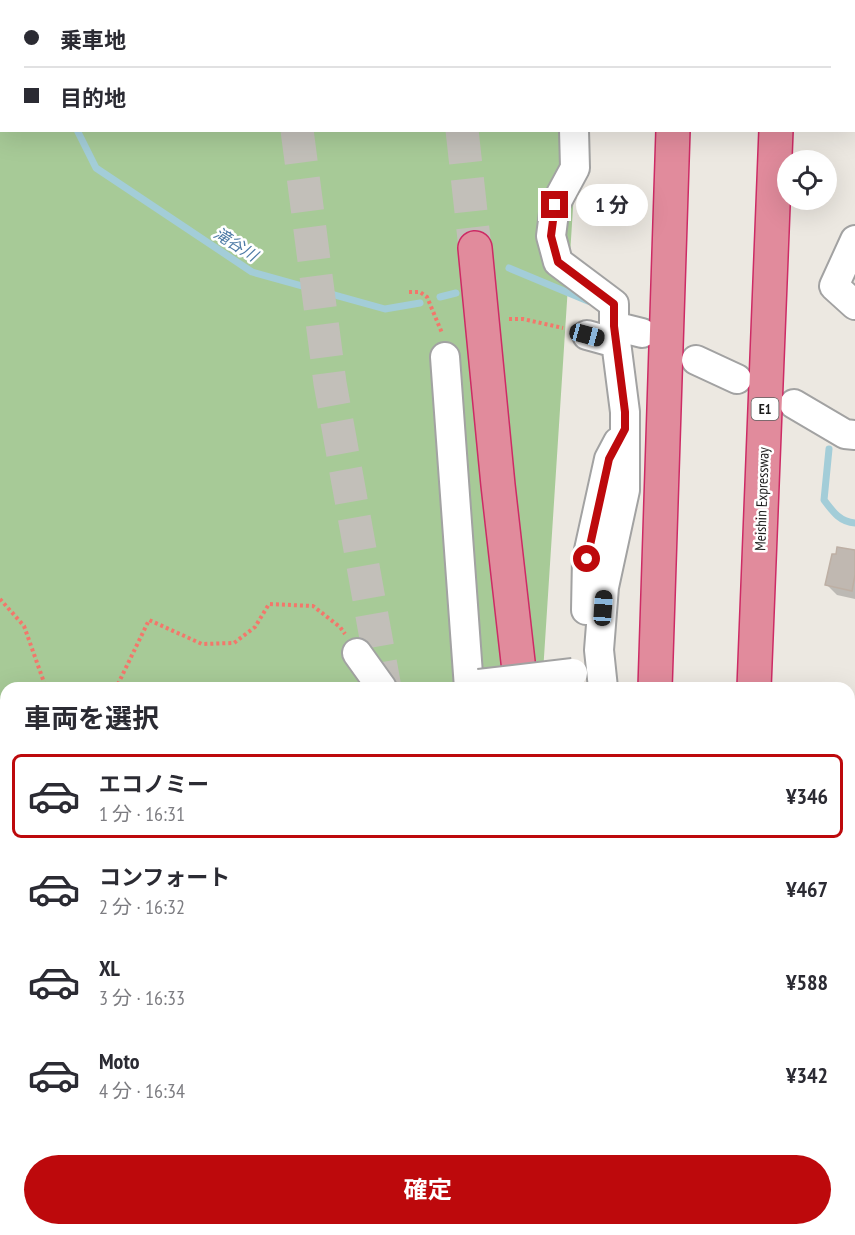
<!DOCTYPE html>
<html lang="ja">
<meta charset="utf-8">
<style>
:root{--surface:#fff;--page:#f2f2f3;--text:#2b2b33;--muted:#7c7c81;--line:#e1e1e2;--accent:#bd090c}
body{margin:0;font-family:"PT Sans Narrow","Noto Sans JP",sans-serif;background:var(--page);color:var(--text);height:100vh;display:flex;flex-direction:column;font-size:22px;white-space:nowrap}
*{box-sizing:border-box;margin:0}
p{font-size:20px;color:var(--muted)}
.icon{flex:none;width:33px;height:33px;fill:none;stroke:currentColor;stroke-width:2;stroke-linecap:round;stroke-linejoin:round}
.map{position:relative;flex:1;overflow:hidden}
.side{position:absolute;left:0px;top:682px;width:855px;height:554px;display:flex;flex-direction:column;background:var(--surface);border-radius:18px 18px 0 0;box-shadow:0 6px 24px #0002}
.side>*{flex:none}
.hud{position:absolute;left:0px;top:0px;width:855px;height:132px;box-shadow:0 6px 24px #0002;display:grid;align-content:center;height:132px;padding:0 24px;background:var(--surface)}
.tools{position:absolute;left:777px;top:150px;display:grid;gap:12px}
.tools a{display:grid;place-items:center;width:60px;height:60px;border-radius:50%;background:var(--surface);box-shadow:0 6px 24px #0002;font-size:30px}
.end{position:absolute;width:27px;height:27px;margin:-14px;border:8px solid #bd090c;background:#fff;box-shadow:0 0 0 3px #fff}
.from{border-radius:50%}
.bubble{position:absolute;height:42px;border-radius:21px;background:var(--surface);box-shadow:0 6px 24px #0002;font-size:20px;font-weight:700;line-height:42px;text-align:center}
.car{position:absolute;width:18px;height:36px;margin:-18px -9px;border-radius:8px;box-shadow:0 0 4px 2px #0007;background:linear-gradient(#222 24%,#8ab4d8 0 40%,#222 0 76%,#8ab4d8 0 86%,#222 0)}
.hud b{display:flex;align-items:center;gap:21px;height:57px;font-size:22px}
.hud b+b{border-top:2px solid var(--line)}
.hud i{width:15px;height:15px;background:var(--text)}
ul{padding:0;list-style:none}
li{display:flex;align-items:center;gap:18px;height:84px;margin:0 12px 9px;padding:0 12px;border:3px solid transparent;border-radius:9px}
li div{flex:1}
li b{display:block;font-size:22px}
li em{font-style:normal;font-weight:700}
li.active{border-color:var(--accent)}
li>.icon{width:54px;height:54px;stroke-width:1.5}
h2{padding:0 24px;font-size:27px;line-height:72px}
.cta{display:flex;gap:12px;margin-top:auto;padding:12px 24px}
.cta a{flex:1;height:69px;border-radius:36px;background:var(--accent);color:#fff;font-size:24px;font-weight:700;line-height:69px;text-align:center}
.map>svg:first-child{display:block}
.forest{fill:#a7ca97}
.shadow{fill:#0003}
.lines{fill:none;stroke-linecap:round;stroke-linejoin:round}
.stream{stroke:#a3cdd8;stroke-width:7}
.building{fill:#c0b8b1;stroke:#bdafa4;stroke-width:1.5}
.highway-tunnel{stroke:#c2bfb9;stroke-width:33;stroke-dasharray:33 16;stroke-linecap:butt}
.minor-casing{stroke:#a2a2a2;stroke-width:32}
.major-casing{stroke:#8b5d07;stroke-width:36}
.highway-casing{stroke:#cd2b65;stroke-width:36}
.path{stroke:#f3776b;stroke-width:4;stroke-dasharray:3 3;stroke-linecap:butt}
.minor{stroke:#fff;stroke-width:28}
.major{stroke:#f7ce9b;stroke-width:33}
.highway{stroke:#e18b9c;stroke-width:33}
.minor-bridge-casing{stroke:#a2a2a2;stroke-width:32;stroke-linecap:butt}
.highway-bridge-casing{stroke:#cd2b65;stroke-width:36;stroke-linecap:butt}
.minor-bridge{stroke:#fff;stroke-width:28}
.highway-bridge{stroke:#e18b9c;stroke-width:33}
.route{stroke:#bd090c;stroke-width:8}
.labels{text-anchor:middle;stroke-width:5;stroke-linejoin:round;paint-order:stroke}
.shield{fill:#fff;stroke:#5f5f5f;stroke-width:1.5}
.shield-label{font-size:14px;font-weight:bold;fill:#1b1b1b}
.street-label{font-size:15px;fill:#1b1b1b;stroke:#fff}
.water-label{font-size:16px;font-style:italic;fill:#4d7aa5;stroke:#fff}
</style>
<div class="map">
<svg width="855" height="1235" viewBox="0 0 855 1235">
<rect width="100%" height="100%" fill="#ece8e1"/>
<path class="forest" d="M 0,0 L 586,0 L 2,2 L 2,130 L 578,131 L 542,688 L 6,688 L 6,1230 L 62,1230 L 51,1235 L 0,1235 Z"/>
<path class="shadow" d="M 855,552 L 855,599 L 837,595 L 827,585 Z"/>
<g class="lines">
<path class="stream" d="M 0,20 L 2,22
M 77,130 L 96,168 L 252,272 L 385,309 L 420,303
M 509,268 L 588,301
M 440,297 L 456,293
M 829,449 L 824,500 C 833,512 840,522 855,523"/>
</g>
<path class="building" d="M 837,547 L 855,550 L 855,575 L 852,591 L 825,585 L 832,554 L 836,554 Z"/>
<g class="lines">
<path class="highway-tunnel" d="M 280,0 L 280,2
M 447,0 L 447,2
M 297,130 L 330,383 L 385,688
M 462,130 L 475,248"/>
<g class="minor-casing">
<path id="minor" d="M 572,0 L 572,2
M 574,130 L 575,168 L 555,205 L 551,236 L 558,262 L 614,304 L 614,326 L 642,333
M 855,240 L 834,286 L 855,305
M 587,335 L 616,343
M 445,357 L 469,688
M 696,360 L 737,379
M 794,404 L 845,434 L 855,435
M 586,610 L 587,559 L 609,459 L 618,442
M 357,653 L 382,688
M 603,688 L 599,650 L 604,587 L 625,490 L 625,412 L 614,326
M 849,1008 L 855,1006
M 352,1232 L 396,1235
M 472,1235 L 543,1233 L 596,1235"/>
</g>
<g class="major-casing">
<path id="major" d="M 849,1130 L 855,1131
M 342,1235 L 355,1230"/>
</g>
<g class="highway-casing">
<path id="highway" d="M 678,2 L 678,0
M 781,2 L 781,0
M 475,248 L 498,485 L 521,688
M 655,688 L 673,130
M 754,688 L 776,130
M 601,1230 L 602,1235
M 678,1230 L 679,1235
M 751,1230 L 752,1235"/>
</g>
<path class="path" d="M 409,292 L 420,292 L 427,297 L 442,333
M 509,319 L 523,319 L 563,328
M 0,599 L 24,626 L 46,688
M 113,688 L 118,684 L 149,620 L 202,644 L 234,643 L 255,627 L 269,604 L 313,606 L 340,627 L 345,634"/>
<use href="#minor" class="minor"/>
<use href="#major" class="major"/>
<use href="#highway" class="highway"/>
<g class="minor-bridge-casing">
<path id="minor-bridge" d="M 479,684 L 573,673"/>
</g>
<g class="highway-bridge-casing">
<path id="highway-bridge" d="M 520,1230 L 521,1235"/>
</g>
<use href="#minor-bridge" class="minor-bridge"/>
<use href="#highway-bridge" class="highway-bridge"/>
</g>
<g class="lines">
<path class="route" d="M 555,205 L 551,236 L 558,262 L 614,304 L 614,326 L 625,412 L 625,429 L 609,459 L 587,559"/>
</g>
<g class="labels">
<rect class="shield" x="751.5" y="398" width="27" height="22" rx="4.5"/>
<g class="shield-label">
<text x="765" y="414">E1</text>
</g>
<g class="street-label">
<text transform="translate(762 499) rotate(-88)" y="5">Meishin Expressway</text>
</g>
<g class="water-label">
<text transform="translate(236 244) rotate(32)" y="6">滝谷川</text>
</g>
</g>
</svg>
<div class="tools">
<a><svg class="icon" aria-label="locate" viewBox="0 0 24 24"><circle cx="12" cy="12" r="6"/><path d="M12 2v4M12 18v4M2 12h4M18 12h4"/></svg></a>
</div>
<i class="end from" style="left:587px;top:559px"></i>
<i class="end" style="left:555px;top:205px"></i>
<div class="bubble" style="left:576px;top:184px;width:72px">1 分</div>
<i class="car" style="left:587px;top:335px;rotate:105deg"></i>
<i class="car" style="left:603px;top:608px;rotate:4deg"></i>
<div class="hud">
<b><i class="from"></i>乗車地</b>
<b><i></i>目的地</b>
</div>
<section class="side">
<h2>車両を選択</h2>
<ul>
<li class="active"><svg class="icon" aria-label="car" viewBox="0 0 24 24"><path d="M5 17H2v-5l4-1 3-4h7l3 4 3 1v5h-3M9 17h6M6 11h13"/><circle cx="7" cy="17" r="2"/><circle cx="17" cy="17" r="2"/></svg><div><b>エコノミー</b><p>1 分 · 16:31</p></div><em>¥346</em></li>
<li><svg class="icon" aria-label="car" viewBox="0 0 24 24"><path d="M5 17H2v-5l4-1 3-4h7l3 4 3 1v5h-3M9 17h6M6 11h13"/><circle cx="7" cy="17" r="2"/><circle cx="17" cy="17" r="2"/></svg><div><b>コンフォート</b><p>2 分 · 16:32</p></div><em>¥467</em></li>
<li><svg class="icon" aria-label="car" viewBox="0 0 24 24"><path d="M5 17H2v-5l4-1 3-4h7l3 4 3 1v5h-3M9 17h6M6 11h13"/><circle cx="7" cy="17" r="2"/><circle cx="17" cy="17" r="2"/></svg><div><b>XL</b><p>3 分 · 16:33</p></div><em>¥588</em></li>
<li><svg class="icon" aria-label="car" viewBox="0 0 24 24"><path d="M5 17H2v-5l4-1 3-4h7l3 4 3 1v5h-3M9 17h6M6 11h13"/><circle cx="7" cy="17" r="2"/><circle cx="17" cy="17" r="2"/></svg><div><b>Moto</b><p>4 分 · 16:34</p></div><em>¥342</em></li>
</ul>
<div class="cta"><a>確定</a></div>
</section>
</div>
